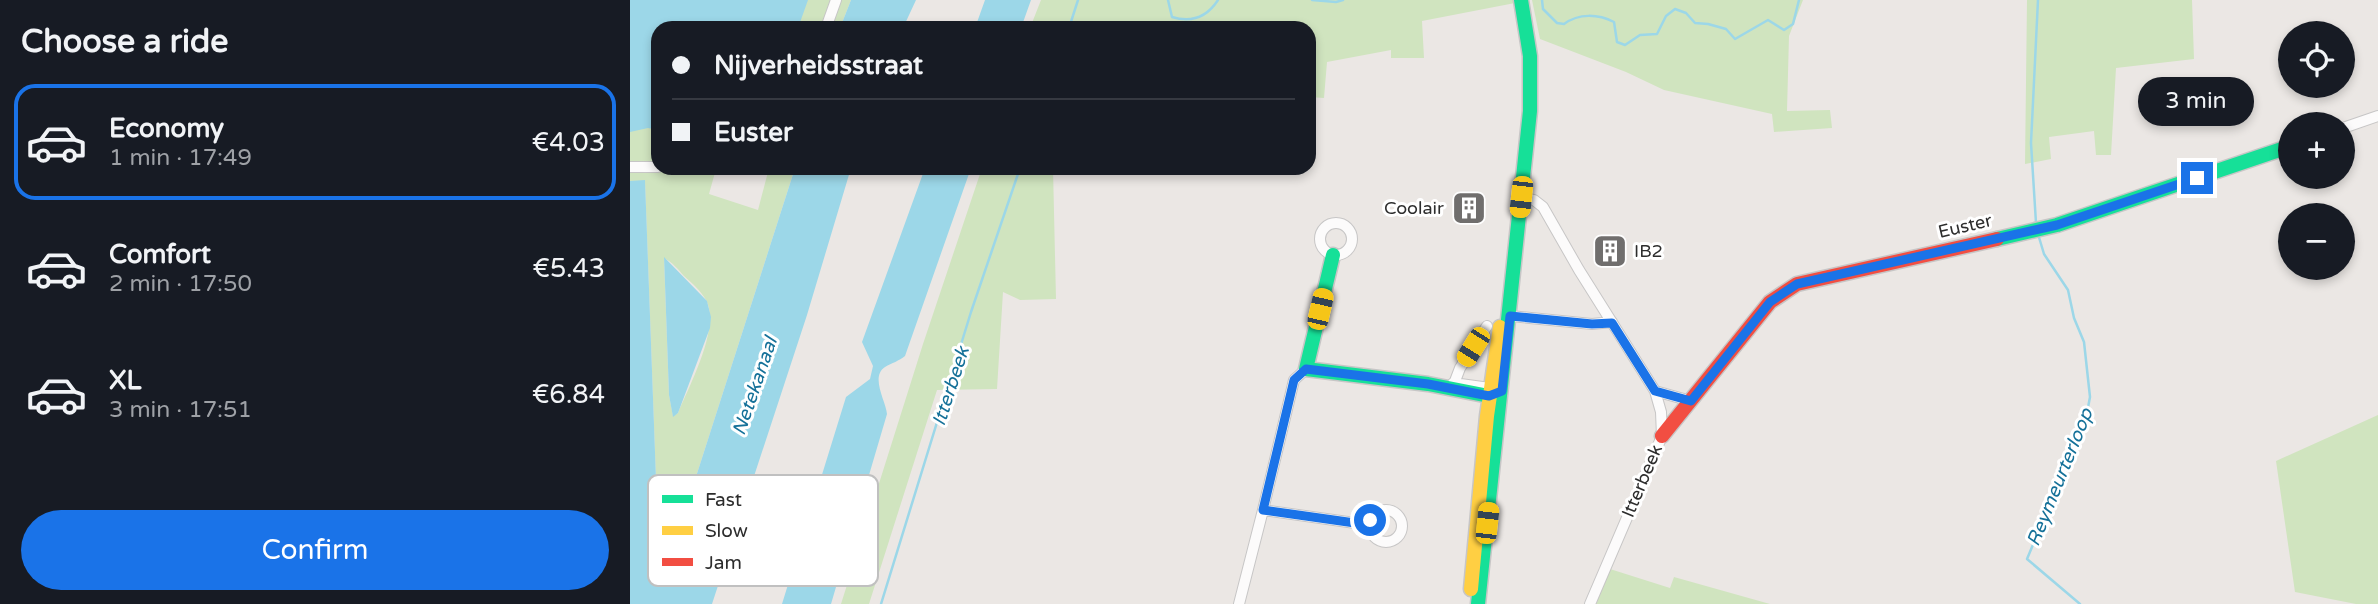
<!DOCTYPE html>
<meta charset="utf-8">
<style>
:root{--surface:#171b24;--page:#242831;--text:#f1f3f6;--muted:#9ea1a6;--line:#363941;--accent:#1a73e8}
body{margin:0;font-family:"Varela Round",sans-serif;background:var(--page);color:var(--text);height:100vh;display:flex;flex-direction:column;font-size:26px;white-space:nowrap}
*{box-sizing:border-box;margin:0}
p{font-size:23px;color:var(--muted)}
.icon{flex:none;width:38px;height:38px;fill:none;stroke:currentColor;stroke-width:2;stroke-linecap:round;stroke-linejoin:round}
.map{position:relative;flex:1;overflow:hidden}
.details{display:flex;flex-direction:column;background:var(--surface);width:630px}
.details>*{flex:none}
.banner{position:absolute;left:21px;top:21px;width:665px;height:154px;border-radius:21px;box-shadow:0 4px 10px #0003;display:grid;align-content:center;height:154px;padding:0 21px;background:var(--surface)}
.fabs{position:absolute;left:1648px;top:21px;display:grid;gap:14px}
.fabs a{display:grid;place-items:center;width:77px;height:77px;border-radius:50%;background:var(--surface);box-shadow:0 4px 10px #0003;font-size:35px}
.end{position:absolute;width:32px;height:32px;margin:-16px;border:9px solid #1a73e8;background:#fff;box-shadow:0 0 0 4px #fff}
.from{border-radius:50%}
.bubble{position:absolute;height:49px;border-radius:24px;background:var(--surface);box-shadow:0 4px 10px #0003;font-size:23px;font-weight:600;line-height:49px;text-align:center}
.car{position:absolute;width:21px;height:42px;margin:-21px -10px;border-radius:9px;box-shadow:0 0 5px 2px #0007;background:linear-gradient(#f5c518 24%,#345 0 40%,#f5c518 0 76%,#345 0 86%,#f5c518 0)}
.banner b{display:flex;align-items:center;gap:24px;height:66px;font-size:26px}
.banner b+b{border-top:2px solid var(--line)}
.banner i{width:18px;height:18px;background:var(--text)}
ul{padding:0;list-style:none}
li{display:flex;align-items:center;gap:21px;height:116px;margin:0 14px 10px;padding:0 7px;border:4px solid transparent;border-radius:21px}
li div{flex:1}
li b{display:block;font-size:26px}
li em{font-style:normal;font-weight:600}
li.active{border-color:var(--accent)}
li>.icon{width:63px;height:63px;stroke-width:1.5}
h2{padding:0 21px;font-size:32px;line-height:84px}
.primary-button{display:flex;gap:14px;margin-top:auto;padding:14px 21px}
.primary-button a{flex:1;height:80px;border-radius:42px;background:var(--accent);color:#fff;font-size:28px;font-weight:600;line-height:80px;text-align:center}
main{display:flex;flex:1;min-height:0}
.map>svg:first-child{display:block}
.green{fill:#d0e4bf;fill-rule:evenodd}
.water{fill:#9cd7e8}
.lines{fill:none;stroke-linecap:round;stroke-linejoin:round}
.stream{stroke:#9cd7e8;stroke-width:2.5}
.street-casing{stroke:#c7c6c6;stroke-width:12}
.fast-casing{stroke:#c7c6c6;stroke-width:17}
.slow-casing{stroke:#c7c6c6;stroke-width:17}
.jam-casing{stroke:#c7c6c6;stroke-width:17}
.street{stroke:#fcfbfb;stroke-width:10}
.fast{stroke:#16e098;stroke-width:14}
.slow{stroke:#ffcf43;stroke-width:14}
.jam{stroke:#f24e42;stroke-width:14}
.route{stroke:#1a73e8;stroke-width:9}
.labels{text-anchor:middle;stroke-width:6;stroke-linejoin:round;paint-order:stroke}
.poi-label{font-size:18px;fill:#2d2d2d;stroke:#fff;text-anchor:end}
.street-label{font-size:18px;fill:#2d2d2d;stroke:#fff}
.water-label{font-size:19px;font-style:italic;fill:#157199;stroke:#fff}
.key{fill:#fff;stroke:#c0c0c0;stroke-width:2}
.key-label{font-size:19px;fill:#2d2d2d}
</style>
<main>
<section class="details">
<h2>Choose a ride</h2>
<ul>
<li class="active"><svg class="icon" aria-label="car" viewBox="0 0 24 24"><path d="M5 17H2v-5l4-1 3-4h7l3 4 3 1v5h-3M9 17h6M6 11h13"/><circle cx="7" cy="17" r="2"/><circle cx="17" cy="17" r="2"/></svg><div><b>Economy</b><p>1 min · 17:49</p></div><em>€4.03</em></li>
<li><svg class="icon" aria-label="car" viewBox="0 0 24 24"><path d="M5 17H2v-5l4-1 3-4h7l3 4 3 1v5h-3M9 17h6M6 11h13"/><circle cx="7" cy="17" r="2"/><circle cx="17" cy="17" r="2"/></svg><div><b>Comfort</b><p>2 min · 17:50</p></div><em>€5.43</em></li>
<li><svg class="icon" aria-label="car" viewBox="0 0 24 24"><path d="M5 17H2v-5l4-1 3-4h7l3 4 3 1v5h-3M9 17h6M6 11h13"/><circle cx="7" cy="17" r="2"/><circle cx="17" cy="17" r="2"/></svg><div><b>XL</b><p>3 min · 17:51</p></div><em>€6.84</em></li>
</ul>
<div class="primary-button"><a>Confirm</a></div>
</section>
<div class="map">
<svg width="1748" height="604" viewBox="0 0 1748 604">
<rect width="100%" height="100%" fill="#ebe7e4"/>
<path class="green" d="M 0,0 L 221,0 L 210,28 L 28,28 L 28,168 L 128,168 L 86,169 L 79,194 L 128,210 L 139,168 L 165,168 L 55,511 L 45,517 L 34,517 L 27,507 L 15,181 L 0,181 ZM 34,258 C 42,262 48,269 54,276 C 62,283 71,291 76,300 C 91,327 59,386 48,413 L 43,416 L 39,395 Z
M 411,0 L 883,0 L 885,3 L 792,21 L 794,58 L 761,58 L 761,50 L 697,62 L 694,98 L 679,97 L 679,28 L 400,28 Z
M 902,0 L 1173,0 L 1159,36 L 1157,111 L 1200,110 L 1202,128 L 1144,132 L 1142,114 L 1034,90 L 996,72 L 910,39 Z
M 1397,0 L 1562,0 L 1564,59 L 1486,68 L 1481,155 L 1466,155 L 1464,131 L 1419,137 L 1421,159 L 1395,164 Z
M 352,168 L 423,168 L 426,299 L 390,300 L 373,292 L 367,389 L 307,390 L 239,604 L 211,604 L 293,344 Z
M 1748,415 L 1748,604 L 1726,604 L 1665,592 L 1646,461 Z
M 980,569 L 1040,588 L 1044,577 L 1140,604 L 966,604 Z"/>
<path class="water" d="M 0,0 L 178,0 L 168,28 L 28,28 L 28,130 L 18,128 L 0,132 Z
M 221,0 L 286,0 L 273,28 L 210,28 Z
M 355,0 L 401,0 L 391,28 L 345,28 Z
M 165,168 L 221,168 L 177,315 L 82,604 L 0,604 L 0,181 L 15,180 L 27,506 L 34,517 L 45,517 L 55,511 Z
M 295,168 L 341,168 L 275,356 C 269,361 262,363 255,367 C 240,377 256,401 257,414 L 201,604 L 152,604 L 216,397 L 240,379 L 243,366 L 232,342 Z
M 34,257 L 77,301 L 81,317 L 80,328 L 48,413 L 43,417 L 39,395 Z"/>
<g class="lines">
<path class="stream" d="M 538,0 L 542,17 C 562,23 577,17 588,0
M 682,0 L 706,2 L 713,0
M 912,0 L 913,9 L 927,23 L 934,24 C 949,13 968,14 984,22 L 987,42 L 995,45 L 1010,35 L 1027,34 L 1036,16 L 1045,9 L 1056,13 L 1065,23 L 1078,24 L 1096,29 L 1105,39 L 1138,20 L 1154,30 L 1163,24 L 1169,0
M 439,28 L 448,0
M 1406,223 L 1401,143 L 1408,0
M 1408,234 L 1414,254 L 1438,290 L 1444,318 L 1454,342 L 1460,397 L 1456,418 L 1397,559 L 1450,604
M 251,604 L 341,312 L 390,168"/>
<g class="street-casing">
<path id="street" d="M 196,28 L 206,0
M 1713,128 L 1748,116
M 0,167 L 28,167
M 63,168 L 128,168
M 891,197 L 904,200 L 913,207 L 949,270 L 1025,391 L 1031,412 L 1032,436 L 960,604
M690 239a16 16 0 1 1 32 0a16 16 0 1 1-32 0Z
M 880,316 L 962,324 L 982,322
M 676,369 L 664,380 L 633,510 L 739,525
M 823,383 L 867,389
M 822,389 L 830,368 L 857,326
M 1025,391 L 1061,401
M740 526a16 16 0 1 1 32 0a16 16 0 1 1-32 0Z
M 609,604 L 633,510"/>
</g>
<g class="fast-casing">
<path id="fast" d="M 1367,239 L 1427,225 L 1661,146
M 703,255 L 676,369 L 798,384 L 859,396 L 867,393
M 848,604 L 900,111 L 900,56 L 891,0"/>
</g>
<g class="slow-casing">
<path id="slow" d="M 841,589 L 857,416 L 870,327"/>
</g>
<g class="jam-casing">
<path id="jam" d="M 1032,436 L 1140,302 L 1167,284 L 1367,239"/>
</g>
<use href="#street" class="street"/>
<use href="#fast" class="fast"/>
<use href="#slow" class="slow"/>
<use href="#jam" class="jam"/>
</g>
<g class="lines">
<path class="route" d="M 740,520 L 739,525 L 633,510 L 664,380 L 676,369 L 798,384 L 859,396 L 872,391 L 880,316 L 962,324 L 982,323 L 1025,391 L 1061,401 L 1140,302 L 1167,284 L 1427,225 L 1567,178"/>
</g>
<defs>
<g id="building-square" transform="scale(1.75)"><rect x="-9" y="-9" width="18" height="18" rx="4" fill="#706e6d" stroke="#fff"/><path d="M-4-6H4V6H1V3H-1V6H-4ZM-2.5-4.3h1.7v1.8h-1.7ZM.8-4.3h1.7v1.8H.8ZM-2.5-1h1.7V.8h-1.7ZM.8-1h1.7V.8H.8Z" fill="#fff"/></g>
</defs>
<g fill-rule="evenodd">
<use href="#building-square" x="839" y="208"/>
<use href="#building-square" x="980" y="251"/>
</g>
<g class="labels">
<g class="poi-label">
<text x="814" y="214">Coolair</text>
<text x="1004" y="257" text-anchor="start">IB2</text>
</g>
<g class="street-label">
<text transform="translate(1335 226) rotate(-13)" y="6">Euster</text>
<text transform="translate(1012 481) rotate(-67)" y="6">Itterbeek</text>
</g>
<g class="water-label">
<text transform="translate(124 386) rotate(-71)" y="7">Netekanaal</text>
<text transform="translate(320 386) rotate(-72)" y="7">Itterbeek</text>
<text transform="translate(1429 477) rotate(-68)" y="7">Reymeurterloop</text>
</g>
</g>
<rect x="18" y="475" width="230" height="111" rx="10" class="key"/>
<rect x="32" y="495" width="31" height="8" fill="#16e098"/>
<rect x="32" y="526" width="31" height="9" fill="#ffcf43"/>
<rect x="32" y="558" width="31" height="8" fill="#f24e42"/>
<g class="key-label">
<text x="75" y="506">Fast</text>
<text x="75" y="537">Slow</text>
<text x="75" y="569">Jam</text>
</g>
</svg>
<div class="fabs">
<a><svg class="icon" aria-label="locate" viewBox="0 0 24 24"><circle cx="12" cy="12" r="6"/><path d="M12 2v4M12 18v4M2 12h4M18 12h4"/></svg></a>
<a>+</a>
<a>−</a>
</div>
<i class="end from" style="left:740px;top:520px"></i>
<i class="end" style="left:1567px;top:178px"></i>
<div class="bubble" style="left:1508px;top:77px;width:116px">3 min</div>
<i class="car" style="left:891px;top:197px;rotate:186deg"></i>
<i class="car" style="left:690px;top:309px;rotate:13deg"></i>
<i class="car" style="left:843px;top:347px;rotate:212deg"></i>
<i class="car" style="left:857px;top:523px;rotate:6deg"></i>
<div class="banner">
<b><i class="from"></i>Nijverheidsstraat</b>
<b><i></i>Euster</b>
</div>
</div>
</main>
